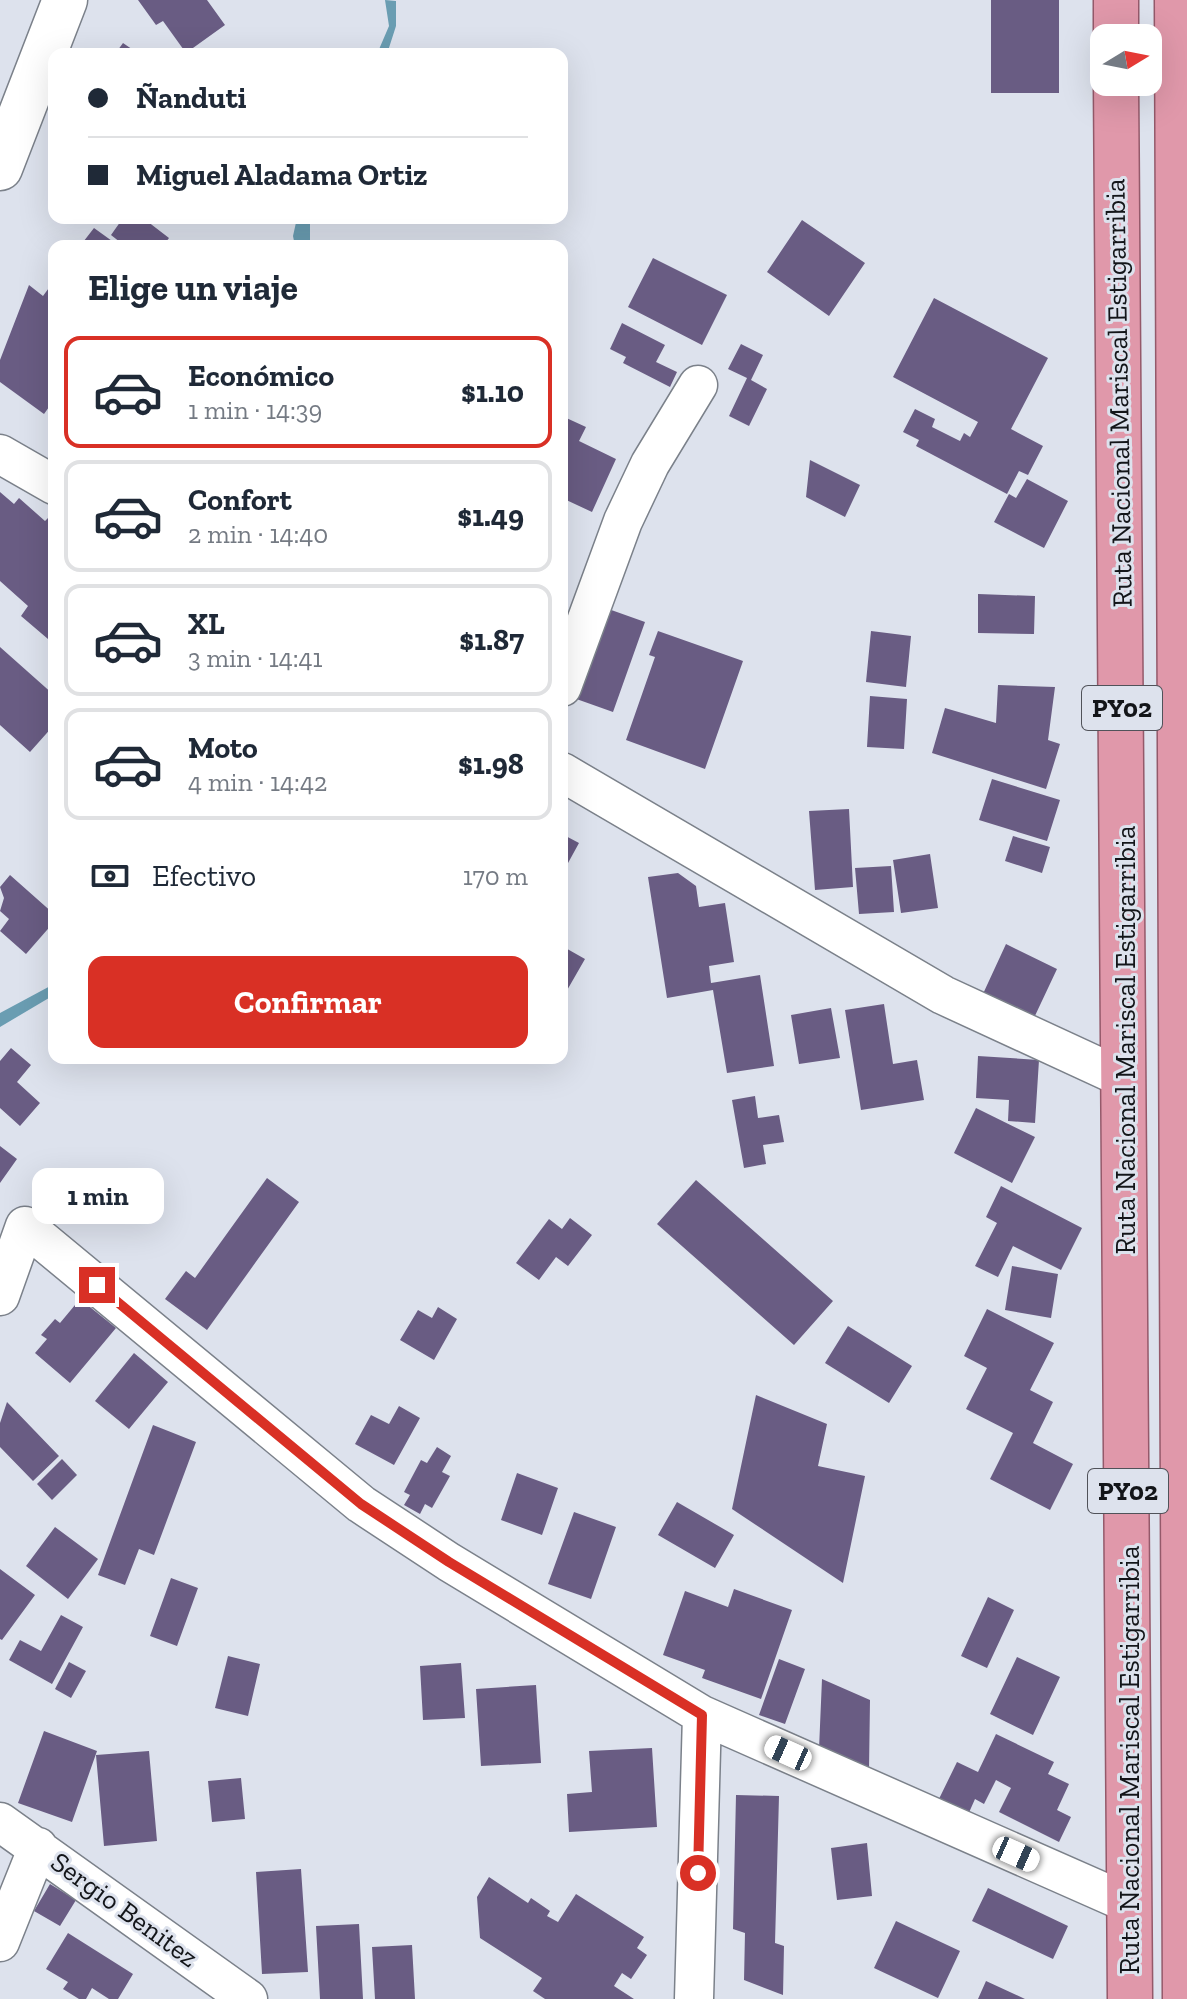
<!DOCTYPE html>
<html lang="es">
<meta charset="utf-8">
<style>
:root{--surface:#fff;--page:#f2f2f3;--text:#1f2937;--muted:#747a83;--line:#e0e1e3;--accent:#d93025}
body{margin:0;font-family:"Zilla Slab",serif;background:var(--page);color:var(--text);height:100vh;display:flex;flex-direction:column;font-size:30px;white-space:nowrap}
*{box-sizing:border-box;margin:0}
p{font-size:26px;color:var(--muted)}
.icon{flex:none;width:44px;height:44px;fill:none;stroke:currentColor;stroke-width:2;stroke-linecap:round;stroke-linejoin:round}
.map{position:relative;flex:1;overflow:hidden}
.side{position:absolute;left:48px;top:240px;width:520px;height:824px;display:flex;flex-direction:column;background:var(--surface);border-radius:16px;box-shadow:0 8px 32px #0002}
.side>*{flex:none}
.banner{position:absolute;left:48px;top:48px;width:520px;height:176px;border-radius:16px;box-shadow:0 8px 32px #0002;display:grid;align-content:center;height:176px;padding:0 40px;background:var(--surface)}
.needle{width:52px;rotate:80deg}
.tools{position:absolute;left:1090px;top:24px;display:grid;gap:16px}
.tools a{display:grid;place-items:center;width:72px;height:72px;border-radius:16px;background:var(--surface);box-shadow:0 8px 32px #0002;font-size:40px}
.end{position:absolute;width:36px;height:36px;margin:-18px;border:10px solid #d93025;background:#fff;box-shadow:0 0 0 4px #fff}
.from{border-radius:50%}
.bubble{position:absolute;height:56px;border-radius:16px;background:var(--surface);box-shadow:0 8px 32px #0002;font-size:26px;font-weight:700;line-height:56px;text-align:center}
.car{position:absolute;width:24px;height:48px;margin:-24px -12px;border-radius:10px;box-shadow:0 0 6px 2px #0007;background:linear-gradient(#fff 24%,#345 0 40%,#fff 0 76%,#345 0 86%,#fff 0)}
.banner b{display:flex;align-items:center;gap:28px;height:76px;font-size:30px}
.banner b+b{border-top:2px solid var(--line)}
.banner i{width:20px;height:20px;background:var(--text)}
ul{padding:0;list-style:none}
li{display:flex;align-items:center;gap:24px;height:112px;margin:0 16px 12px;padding:0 24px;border:4px solid var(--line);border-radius:16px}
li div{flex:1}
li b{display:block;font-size:30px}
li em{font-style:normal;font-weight:700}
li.current{border-color:var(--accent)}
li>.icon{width:72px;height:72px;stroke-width:1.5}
h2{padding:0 40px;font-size:36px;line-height:96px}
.pay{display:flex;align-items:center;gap:20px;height:88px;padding:0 40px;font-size:30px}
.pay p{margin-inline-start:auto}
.action{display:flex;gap:16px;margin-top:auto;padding:16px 40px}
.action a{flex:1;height:92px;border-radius:16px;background:var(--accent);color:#fff;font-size:32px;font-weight:700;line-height:92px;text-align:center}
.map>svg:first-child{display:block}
.water{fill:#6a9db2}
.building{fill:#695c83}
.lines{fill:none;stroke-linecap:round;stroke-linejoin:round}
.minor-casing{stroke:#7b818a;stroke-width:41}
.tertiary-casing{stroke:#7b818a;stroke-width:47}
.trunk-casing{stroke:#94596a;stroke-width:47}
.minor{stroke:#fff;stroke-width:38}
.tertiary{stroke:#fff;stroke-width:44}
.trunk{stroke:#e098aa;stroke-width:44}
.route{stroke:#d93025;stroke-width:10}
.labels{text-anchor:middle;stroke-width:6;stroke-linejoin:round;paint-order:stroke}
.shield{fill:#dde2ed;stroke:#505259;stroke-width:2}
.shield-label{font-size:26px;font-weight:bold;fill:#131519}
.street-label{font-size:28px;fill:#131519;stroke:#dde2ed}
</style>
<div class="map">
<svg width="1187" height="1999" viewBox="0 0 1187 1999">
<rect width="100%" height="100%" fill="#dde2ed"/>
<path class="water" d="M 385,0 L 396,1 L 396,26 L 387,54 L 377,54 L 389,26 Z
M 297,218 L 310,218 L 310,246 L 295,246 L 293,236 Z
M 54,984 L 54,995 L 0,1027 L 0,1013 Z"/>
<path class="building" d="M 138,0 L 207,0 L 225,25 L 186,53 L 163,21 L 156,25 Z
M 991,0 L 1059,0 L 1059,93 L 991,93 Z
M 123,43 L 139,54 L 115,54 Z
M 123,218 L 143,218 L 169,238 L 163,246 L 125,246 L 111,235 Z
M 802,220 L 865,263 L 829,316 L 767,272 Z
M 94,228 L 119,246 L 80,246 Z
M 653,258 L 727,295 L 702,345 L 628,307 Z
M 54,281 L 54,400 L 44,414 L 0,382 L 0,360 L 29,285 L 43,296 Z
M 934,298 L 1048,358 L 1011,429 L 1043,446 L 1028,475 L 1019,471 L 1007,494 L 916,446 L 919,440 L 903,432 L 915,409 L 935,419 L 932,427 L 960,441 L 964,433 L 970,437 L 978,422 L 893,377 Z
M 622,323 L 665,345 L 656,362 L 677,372 L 670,387 L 623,363 L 626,357 L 610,349 Z
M 741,344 L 763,355 L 751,380 L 767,389 L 749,426 L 729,416 L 747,378 L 728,369 Z
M 562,416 L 586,427 L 579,441 L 616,459 L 592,512 L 562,498 Z
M 810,460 L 860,485 L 845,517 L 806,497 Z
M 1027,479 L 1068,501 L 1044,548 L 994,522 L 1009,494 L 1016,498 Z
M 0,492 L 14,504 L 19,498 L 45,521 L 48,518 L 54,523 L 54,636 L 48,639 L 21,616 L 28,606 L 0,581 Z
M 978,594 L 1035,596 L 1034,634 L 978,633 Z
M 600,606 L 645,622 L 613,712 L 568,696 Z
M 658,631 L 743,661 L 705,769 L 626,740 L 655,657 L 649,655 Z
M 871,631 L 911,636 L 906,687 L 866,682 Z
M 0,647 L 54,695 L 54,725 L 30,752 L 0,725 Z
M 998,685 L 1055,687 L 1048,740 L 1060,744 L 1046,789 L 932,753 L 945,708 L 996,723 Z
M 870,696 L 907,699 L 904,749 L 867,747 Z
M 992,779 L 1060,800 L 1047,841 L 979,820 Z
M 849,809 L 853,887 L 815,890 L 809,811 Z
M 562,834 L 579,843 L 562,874 Z
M 1013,836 L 1050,847 L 1042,873 L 1005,861 Z
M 930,854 L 938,908 L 901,913 L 893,860 Z
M 891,866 L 894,912 L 859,914 L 855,868 Z
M 678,873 L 696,886 L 699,907 L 725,903 L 734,962 L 709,966 L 711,983 L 760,975 L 774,1066 L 727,1073 L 713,990 L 667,998 L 648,877 Z
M 10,875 L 54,914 L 54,922 L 26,954 L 0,931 L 9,919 L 0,911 L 4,898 L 0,887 Z
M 1006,944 L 1057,969 L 1033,1020 L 982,996 Z
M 562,946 L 585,959 L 562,999 Z
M 884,1004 L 893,1064 L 917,1060 L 924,1100 L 861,1110 L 845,1010 Z
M 831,1008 L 840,1058 L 799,1064 L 791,1015 Z
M 11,1048 L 31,1065 L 17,1082 L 40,1103 L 20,1126 L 0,1108 L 0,1061 Z
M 978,1056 L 1039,1060 L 1035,1123 L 1008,1121 L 1009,1100 L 976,1098 Z
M 755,1096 L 758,1118 L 779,1115 L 784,1142 L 763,1145 L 766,1164 L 744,1168 L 732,1100 Z
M 976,1108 L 1035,1137 L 1012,1183 L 954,1153 Z
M 0,1146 L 17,1159 L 0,1183 Z
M 267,1178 L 299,1202 L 207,1330 L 165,1299 L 186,1271 L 195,1278 Z
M 696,1180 L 833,1301 L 794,1345 L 657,1224 Z
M 1001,1186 L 1082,1228 L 1061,1270 L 1013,1246 L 998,1277 L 975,1266 L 997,1223 L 986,1217 Z
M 570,1218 L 592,1235 L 568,1266 L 556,1257 L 539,1280 L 516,1263 L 549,1219 L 562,1229 Z
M 1012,1266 L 1058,1274 L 1051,1318 L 1005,1310 Z
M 80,1299 L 116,1328 L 70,1383 L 35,1353 L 47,1339 L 41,1335 L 55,1319 L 60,1323 Z
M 438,1307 L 457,1319 L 434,1360 L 400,1340 L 418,1310 L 432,1318 Z
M 987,1309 L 1054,1343 L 1030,1390 L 1053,1402 L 1033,1443 L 1073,1464 L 1050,1510 L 990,1479 L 1013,1433 L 966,1409 L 987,1368 L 964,1356 Z
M 848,1326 L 912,1366 L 889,1403 L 825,1363 Z
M 134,1353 L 168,1382 L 129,1429 L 95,1401 Z
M 756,1395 L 827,1424 L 818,1466 L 865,1476 L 843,1583 L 732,1509 Z
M 7,1402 L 59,1456 L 33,1481 L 0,1447 L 0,1423 Z
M 399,1406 L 420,1418 L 394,1465 L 355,1444 L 371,1415 L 389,1424 Z
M 153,1425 L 196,1442 L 154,1555 L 139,1549 L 125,1585 L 98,1575 Z
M 437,1447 L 451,1456 L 442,1472 L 450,1476 L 432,1508 L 425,1504 L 420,1514 L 404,1505 L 410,1495 L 404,1492 L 421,1460 L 427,1463 Z
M 62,1459 L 77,1475 L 52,1500 L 37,1484 Z
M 517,1473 L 558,1488 L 542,1535 L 501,1520 Z
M 677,1502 L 734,1535 L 715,1568 L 658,1535 Z
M 574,1512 L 616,1527 L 591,1599 L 548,1584 Z
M 55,1527 L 98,1559 L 68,1599 L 26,1566 Z
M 0,1569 L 35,1595 L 2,1640 L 0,1639 Z
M 171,1578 L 198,1588 L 177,1646 L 150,1636 Z
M 734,1589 L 792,1610 L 761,1699 L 702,1678 L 705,1670 L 663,1655 L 685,1591 L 728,1607 Z
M 988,1597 L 1014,1610 L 987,1668 L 961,1656 Z
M 61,1615 L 83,1627 L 52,1684 L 9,1660 L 20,1640 L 41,1651 Z
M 228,1656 L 260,1664 L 248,1716 L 215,1708 Z
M 1017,1657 L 1060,1677 L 1033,1735 L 990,1714 Z
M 779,1659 L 805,1669 L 785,1724 L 759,1715 Z
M 69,1662 L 86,1671 L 71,1698 L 55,1689 Z
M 461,1663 L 465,1718 L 423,1720 L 420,1666 Z
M 822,1679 L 870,1700 L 869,1770 L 819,1749 Z
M 536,1685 L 541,1763 L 481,1766 L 476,1689 Z
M 44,1731 L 97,1751 L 72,1822 L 18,1803 Z
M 996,1734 L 1054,1762 L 1048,1774 L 1069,1784 L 1057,1810 L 1071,1817 L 1059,1842 L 999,1812 L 1011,1788 L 996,1780 L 984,1804 L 975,1799 L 967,1817 L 937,1803 L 957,1762 L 978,1772 Z
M 652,1748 L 657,1827 L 569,1832 L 567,1794 L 592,1792 L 589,1751 Z
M 149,1751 L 157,1841 L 104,1846 L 96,1755 Z
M 241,1778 L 245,1819 L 212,1822 L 208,1781 Z
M 736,1795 L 779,1796 L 775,1943 L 784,1946 L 783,1995 L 744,1980 L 745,1933 L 733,1929 Z
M 867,1843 L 872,1896 L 837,1900 L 831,1848 Z
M 301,1869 L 308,1972 L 262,1974 L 256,1872 Z
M 489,1877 L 528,1903 L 531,1898 L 550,1911 L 547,1916 L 558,1922 L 576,1894 L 644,1937 L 637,1948 L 647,1955 L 631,1979 L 622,1973 L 614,1986 L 634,1999 L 545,1999 L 533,1991 L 542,1978 L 480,1938 L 477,1897 Z
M 50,1884 L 76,1900 L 60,1926 L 34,1911 Z
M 988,1888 L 1068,1926 L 1053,1959 L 972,1921 Z
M 896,1921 L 960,1951 L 938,1998 L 874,1968 Z
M 359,1924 L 363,1999 L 320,1999 L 316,1926 Z
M 68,1933 L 133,1974 L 118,1999 L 109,1999 L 92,1988 L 86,1999 L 79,1999 L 63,1989 L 68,1982 L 46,1969 Z
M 412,1945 L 415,1999 L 375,1999 L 372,1947 Z
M 986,1981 L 1025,1999 L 978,1999 Z"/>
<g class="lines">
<g class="minor-casing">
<path id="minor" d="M 0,454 L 54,485
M 562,687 L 623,521 L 650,464 L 698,385
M 562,772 L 943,995 L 1125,1079
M 0,1296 L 25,1226 L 361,1504 L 449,1562 L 702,1715 L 1130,1904
M 0,1822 L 248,1999
M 0,1942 L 38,1847
M 694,1999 L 702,1715"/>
</g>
<g class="tertiary-casing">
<path id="tertiary" d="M 0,168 L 65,0"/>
</g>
<g class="trunk-casing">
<path id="trunk" d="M 1116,0 L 1116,38
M 1177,0 L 1185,1999
M 1116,82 L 1130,1999"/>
</g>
<use href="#minor" class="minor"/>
<use href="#tertiary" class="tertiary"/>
<use href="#trunk" class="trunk"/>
</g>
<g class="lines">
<path class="route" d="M 97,1285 L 361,1504 L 449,1562 L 702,1715 L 698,1873"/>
</g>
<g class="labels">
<g class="shield">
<rect x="1082" y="686" width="80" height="44" rx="6"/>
<rect x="1088" y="1469" width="80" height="44" rx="6"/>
</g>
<g class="shield-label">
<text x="1122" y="717">PY02</text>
<text x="1128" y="1500">PY02</text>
</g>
<g class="street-label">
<text transform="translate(1118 393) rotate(-91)" y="10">Ruta Nacional Mariscal Estigarribia</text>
<text transform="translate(1125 1040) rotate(-90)" y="10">Ruta Nacional Mariscal Estigarribia</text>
<text transform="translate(1129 1760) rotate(-90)" y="10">Ruta Nacional Mariscal Estigarribia</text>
<text transform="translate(125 1909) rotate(36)" y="10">Sergio Benitez</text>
</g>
</g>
</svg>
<div class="tools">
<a><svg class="needle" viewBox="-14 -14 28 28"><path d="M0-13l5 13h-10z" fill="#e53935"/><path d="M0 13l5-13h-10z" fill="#747a83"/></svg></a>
</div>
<i class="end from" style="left:698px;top:1873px"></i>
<i class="end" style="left:97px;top:1285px"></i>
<div class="bubble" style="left:32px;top:1168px;width:132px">1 min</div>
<i class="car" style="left:788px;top:1753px;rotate:294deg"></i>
<i class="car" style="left:1016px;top:1854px;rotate:114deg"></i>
<div class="banner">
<b><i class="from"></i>Ñanduti</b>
<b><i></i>Miguel Aladama Ortiz</b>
</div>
<section class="side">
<h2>Elige un viaje</h2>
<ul>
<li class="current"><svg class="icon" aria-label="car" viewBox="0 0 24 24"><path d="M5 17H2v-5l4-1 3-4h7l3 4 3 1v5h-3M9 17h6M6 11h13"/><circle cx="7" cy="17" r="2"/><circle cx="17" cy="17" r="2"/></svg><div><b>Económico</b><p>1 min · 14:39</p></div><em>$1.10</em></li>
<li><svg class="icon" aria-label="car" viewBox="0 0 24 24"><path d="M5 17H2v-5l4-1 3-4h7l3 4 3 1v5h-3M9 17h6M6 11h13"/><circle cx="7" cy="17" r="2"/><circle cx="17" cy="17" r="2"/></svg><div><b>Confort</b><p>2 min · 14:40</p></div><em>$1.49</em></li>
<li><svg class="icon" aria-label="car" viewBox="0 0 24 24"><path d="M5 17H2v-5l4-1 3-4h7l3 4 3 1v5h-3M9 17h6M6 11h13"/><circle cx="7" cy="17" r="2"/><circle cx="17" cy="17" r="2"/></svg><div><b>XL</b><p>3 min · 14:41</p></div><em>$1.87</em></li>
<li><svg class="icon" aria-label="car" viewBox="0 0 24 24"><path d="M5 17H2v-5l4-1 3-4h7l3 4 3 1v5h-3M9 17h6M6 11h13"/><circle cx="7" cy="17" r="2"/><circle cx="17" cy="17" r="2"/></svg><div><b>Moto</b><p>4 min · 14:42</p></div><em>$1.98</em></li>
</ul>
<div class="pay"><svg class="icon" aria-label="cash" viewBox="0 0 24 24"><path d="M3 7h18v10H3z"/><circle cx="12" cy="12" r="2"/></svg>Efectivo<p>170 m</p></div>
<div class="action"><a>Confirmar</a></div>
</section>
</div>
